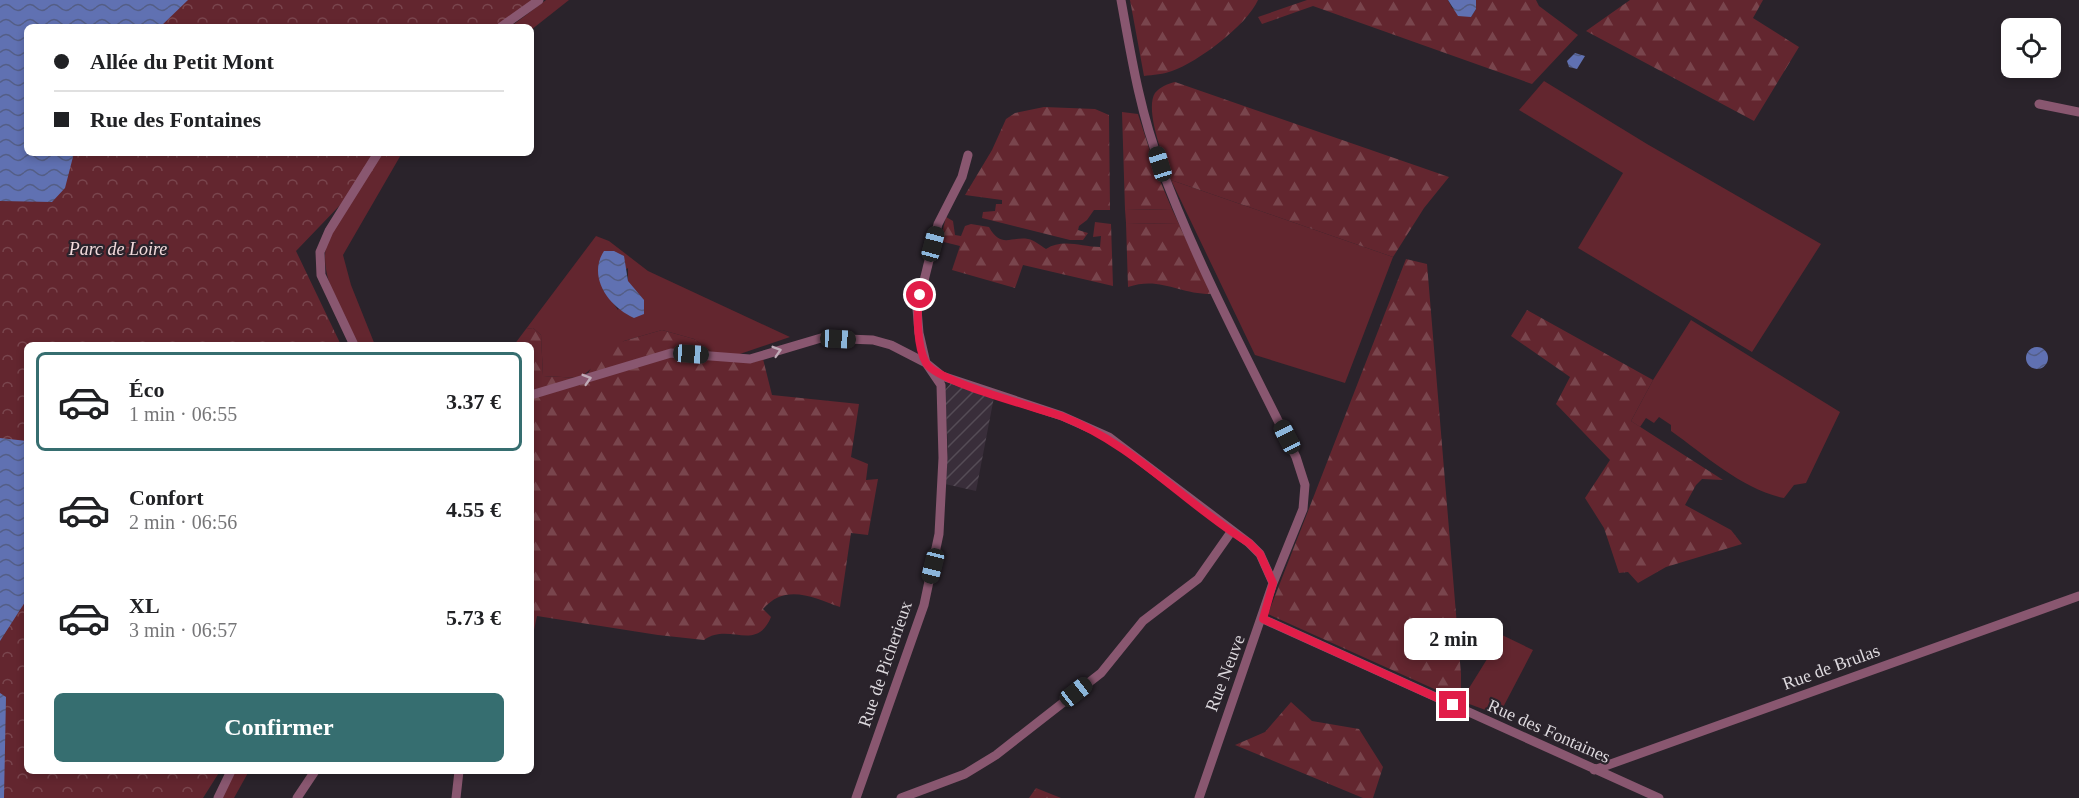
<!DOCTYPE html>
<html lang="fr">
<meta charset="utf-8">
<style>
:root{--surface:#fff;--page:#f6f6f6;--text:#202124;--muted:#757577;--line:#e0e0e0;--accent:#366e70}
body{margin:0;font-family:Georgia,serif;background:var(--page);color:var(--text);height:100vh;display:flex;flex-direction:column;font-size:22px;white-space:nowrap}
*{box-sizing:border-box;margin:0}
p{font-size:20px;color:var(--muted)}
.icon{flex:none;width:33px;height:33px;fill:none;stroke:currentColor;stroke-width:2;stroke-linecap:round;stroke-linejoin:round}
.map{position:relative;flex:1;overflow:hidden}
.drawer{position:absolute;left:24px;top:342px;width:510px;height:432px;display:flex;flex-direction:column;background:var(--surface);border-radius:9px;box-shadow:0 3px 9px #0003}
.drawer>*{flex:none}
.top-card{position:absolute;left:24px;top:24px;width:510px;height:132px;border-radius:9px;box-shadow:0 3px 9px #0003;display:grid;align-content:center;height:132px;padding:0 30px;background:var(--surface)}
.buttons{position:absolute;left:2001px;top:18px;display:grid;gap:12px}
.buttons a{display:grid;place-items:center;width:60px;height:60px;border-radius:9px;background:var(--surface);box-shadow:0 3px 9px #0003;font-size:30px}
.end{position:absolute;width:27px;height:27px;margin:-14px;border:8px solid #e11d48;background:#fff;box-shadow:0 0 0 3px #fff}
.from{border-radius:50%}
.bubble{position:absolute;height:42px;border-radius:9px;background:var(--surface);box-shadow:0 3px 9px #0003;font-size:20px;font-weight:800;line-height:42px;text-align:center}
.car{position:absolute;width:18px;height:36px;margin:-18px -9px;border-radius:8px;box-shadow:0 0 4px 2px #0007;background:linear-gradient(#222 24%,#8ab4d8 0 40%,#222 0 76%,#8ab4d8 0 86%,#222 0)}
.top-card b{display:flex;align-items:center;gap:21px;height:57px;font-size:22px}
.top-card b+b{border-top:2px solid var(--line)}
.top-card i{width:15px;height:15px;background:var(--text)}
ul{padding:10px 0 0;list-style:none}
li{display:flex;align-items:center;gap:18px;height:99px;margin:0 12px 9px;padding:0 18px;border:3px solid transparent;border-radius:9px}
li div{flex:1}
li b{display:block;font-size:22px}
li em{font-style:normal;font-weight:800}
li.current{border-color:var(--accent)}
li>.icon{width:54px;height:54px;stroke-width:1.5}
.primary-button{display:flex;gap:12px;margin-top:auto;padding:12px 30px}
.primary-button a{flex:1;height:69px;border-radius:9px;background:var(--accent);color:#fff;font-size:24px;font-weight:800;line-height:69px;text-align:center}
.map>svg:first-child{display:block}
.industrial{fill:url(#industrial-furrows)}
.grass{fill:#63262f;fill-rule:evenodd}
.forest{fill:url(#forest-firs)}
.park{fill:url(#park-crowns)}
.water{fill:url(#water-waves)}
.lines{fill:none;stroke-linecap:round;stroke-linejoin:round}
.minor{stroke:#895770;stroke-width:9}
.oneway{stroke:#c0acb8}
.route{stroke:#e11d48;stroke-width:8}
.labels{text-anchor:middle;stroke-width:4.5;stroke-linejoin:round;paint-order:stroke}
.park-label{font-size:18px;font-style:italic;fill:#f2dadb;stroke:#2a232b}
.street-label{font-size:18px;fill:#ddd9de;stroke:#2a232b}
</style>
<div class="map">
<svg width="2079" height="798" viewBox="0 0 2079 798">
<defs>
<pattern id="industrial-furrows" width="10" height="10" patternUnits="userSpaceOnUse" patternTransform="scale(1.5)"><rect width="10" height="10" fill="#392e3a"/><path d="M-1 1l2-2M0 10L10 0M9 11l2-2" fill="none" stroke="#554c56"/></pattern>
<pattern id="forest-firs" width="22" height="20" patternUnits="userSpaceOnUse" patternTransform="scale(1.5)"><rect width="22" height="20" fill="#63262f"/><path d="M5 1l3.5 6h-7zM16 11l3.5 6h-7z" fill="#79454d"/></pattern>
<pattern id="park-crowns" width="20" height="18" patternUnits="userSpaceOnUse" patternTransform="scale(1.5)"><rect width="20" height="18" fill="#63262f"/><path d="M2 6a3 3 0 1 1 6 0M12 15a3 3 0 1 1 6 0" fill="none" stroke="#79454d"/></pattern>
<pattern id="water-waves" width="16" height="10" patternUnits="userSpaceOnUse" patternTransform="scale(1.5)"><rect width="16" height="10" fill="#6071b2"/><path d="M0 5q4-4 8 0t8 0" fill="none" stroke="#545e86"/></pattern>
</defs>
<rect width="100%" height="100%" fill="#2a232b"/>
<path class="industrial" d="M 951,383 L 994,397 L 976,491 L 945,484 L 948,450 L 945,390 Z"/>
<path class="grass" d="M 546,0 L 569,0 L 531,30 L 531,27 L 510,27 Z
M 1544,81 L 1647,144 L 1821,244 L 1752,352 L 1578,248 L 1623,173 L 1519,110 Z
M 380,153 L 402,153 L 343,255 L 351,285 L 375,345 L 357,345 C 343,311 316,275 328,238 Z
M 1171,180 L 1393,257 L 1345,383 L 1255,355 Z
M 1172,209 L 1179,224 L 1126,223 L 1125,210 Z
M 596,236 L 609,241 L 648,271 L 790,337 L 737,355 L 712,352 L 694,339 L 662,330 L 624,341 L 580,378 L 543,376 L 541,335 L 533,328 L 526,329 ZM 628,268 L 628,281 L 618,310 L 601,285 Z
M 1691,320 L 1840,412 L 1806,483 L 1794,485 L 1784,498 C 1743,490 1705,455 1671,431 L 1671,425 L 1659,417 L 1654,423 L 1646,418 L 1640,427 L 1631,421 L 1653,380 Z
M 1502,635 L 1533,650 L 1499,715 L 1461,701 Z
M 233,771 L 249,771 L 234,798 L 220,798 Z"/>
<path class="forest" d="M 1130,0 L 1258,0 C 1247,25 1198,62 1172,71 C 1164,74 1153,75 1144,76 Z
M 1307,0 L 1448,0 L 1452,8 L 1471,17 L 1476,9 L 1476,0 L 1536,0 L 1539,6 L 1578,35 L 1532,84 L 1313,6 L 1262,24 L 1258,17 Z
M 1630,0 L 1763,0 L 1753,18 L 1799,47 L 1754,121 L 1586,31 Z
M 1175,82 L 1449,177 L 1424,208 L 1393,257 L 1171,180 C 1165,162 1144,110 1155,93 C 1160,87 1167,84 1175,82 Z
M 1044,107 L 1095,109 L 1109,115 L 1110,210 L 1094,210 L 1087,220 L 1079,226 L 1078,230 L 1088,233 L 1083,240 L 1070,240 L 982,218 L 983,212 L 995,211 L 996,204 L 1002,204 L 1002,200 L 965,195 L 992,150 L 1006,119 L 1015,113 Z
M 1122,112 L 1138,114 L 1158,176 L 1172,209 L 1125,210 Z
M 946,217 L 953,221 L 955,235 L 961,236 L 965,226 L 971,224 L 989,227 C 1001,249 1011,236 1028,239 C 1034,240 1041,246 1046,249 C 1063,238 1081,247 1100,247 L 1101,236 L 1093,237 L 1095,222 L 1111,224 L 1113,286 L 1023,265 L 1015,288 L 952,270 L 960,246 L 940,241 Z
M 1126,223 L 1179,224 L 1211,294 C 1178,294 1160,276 1128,287 Z
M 1406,259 L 1427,264 L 1461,674 L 1461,701 L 1268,614 Z
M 1527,310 L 1653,380 L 1631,421 L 1723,480 L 1702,479 L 1696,485 L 1685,505 L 1731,530 L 1742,544 L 1666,567 L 1638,583 L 1628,572 L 1619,573 L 1604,528 L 1585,498 L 1610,460 L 1556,404 L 1570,377 L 1511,336 Z
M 533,328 L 541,335 L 543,376 L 580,378 L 531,392 L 531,345 L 514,345 L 526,329 Z
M 662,330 L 694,339 L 712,352 L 673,350 L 587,375 L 601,351 L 624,341 Z
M 673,356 L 751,363 L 763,359 L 772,395 L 859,404 L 851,457 L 868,464 L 866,480 L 878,479 L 868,535 L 851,533 L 840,607 C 813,597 785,583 763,609 L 771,617 C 756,653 729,622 704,640 L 658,635 L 537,616 L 531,644 L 531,398 Z
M 1291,702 L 1312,721 L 1359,729 L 1383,767 L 1373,798 L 1363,798 L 1235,745 L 1265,732 Z
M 1036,788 L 1061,798 L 1029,798 Z"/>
<path class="park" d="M 0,0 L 536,0 L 510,27 L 27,27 L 27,153 L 390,153 L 296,251 L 341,345 L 27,345 L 27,771 L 220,771 L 203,798 L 0,798 Z"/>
<path class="water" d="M 0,0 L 188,0 L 160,27 L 27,27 L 27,153 L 74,153 L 65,188 L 52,202 L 0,201 Z
M 1448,0 L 1476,0 L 1476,9 L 1471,17 L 1458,16 Z
M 1575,53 L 1585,56 L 1577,69 L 1569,67 L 1567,61 Z
M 604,251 L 614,251 L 624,256 L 628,281 L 644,300 L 644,314 L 634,318 C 609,307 587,277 604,251 Z
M2026 358a11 11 0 1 1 22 0a11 11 0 1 1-22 0Z
M 0,438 L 27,441 L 27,599 L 0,641 Z
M 0,693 L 6,697 L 4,798 L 0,798 Z"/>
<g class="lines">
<path class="minor" d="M 1121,0 C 1131,55 1140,112 1160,164 C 1197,265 1249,361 1296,457 L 1305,485 L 1303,509 L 1273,583 L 1199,798
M 501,27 L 539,0
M 2039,104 L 2079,112
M 354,345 L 321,275 L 320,252 L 329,231 L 378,153
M 531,395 L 671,353 L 750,359 L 821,338 L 873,340 L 891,345 L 926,363 L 942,376 L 1062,416 L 1109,437 L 1249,543 L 1260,554 L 1273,583
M 1263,619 L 1659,798
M 1594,770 L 2079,596
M 218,798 L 231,771
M 297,798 L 315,771
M 456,798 L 459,771
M 856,798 L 924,605 L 939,534 L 943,458 L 941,385 L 926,363 L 919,333 L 917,309 L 938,224 L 962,177 L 968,155
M 901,798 L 965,774 L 996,755 L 1101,673 L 1143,621 L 1198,579 L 1231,532"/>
</g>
<defs><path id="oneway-chevron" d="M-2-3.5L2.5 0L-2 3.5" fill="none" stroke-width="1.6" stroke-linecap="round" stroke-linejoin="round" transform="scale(1.5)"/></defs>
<g class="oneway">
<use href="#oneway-chevron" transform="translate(777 351) rotate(-17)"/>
<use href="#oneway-chevron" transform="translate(587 379) rotate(-17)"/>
</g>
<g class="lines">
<path class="route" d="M 920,295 C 916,312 917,347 926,363 C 937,382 1035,407 1061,416 C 1134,444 1184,503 1249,543 L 1260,554 L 1273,583 L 1263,619 L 1453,705"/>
</g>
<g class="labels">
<g class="park-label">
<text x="118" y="255">Parc de Loire</text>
</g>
<g class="street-label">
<text transform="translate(885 664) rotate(-71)" y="6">Rue de Picherieux</text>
<text transform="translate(1831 667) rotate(-20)" y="6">Rue de Brulas</text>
<text transform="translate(1225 673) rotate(-69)" y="6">Rue Neuve</text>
<text transform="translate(1549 731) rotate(24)" y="6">Rue des Fontaines</text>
</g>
</g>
</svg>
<div class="buttons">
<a><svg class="icon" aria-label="locate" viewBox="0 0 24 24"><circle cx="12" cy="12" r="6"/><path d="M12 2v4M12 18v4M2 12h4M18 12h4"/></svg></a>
</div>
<i class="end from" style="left:920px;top:295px"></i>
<i class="end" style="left:1453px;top:705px"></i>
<div class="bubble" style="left:1404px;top:618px;width:99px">2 min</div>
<i class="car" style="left:1160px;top:164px;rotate:343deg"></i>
<i class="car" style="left:933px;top:244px;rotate:15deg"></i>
<i class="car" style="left:838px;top:339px;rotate:93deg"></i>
<i class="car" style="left:691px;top:354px;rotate:94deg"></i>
<i class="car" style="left:1287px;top:437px;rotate:333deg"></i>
<i class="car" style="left:933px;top:566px;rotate:194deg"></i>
<i class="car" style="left:1076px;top:692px;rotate:52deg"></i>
<div class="top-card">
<b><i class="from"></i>Allée du Petit Mont</b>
<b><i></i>Rue des Fontaines</b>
</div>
<section class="drawer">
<ul>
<li class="current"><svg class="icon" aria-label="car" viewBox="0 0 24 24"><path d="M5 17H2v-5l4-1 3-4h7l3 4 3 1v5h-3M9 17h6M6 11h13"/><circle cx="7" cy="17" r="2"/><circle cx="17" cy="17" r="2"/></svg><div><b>Éco</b><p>1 min · 06:55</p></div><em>3.37 €</em></li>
<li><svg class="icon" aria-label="car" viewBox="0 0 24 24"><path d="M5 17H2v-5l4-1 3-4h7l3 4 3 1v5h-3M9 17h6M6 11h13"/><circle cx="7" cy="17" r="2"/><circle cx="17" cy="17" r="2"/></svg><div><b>Confort</b><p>2 min · 06:56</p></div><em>4.55 €</em></li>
<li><svg class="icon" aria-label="car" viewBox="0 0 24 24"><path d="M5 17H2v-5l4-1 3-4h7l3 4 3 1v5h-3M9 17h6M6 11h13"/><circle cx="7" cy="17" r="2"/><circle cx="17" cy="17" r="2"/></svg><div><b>XL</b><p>3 min · 06:57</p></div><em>5.73 €</em></li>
</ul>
<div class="primary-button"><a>Confirmer</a></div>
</section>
</div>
